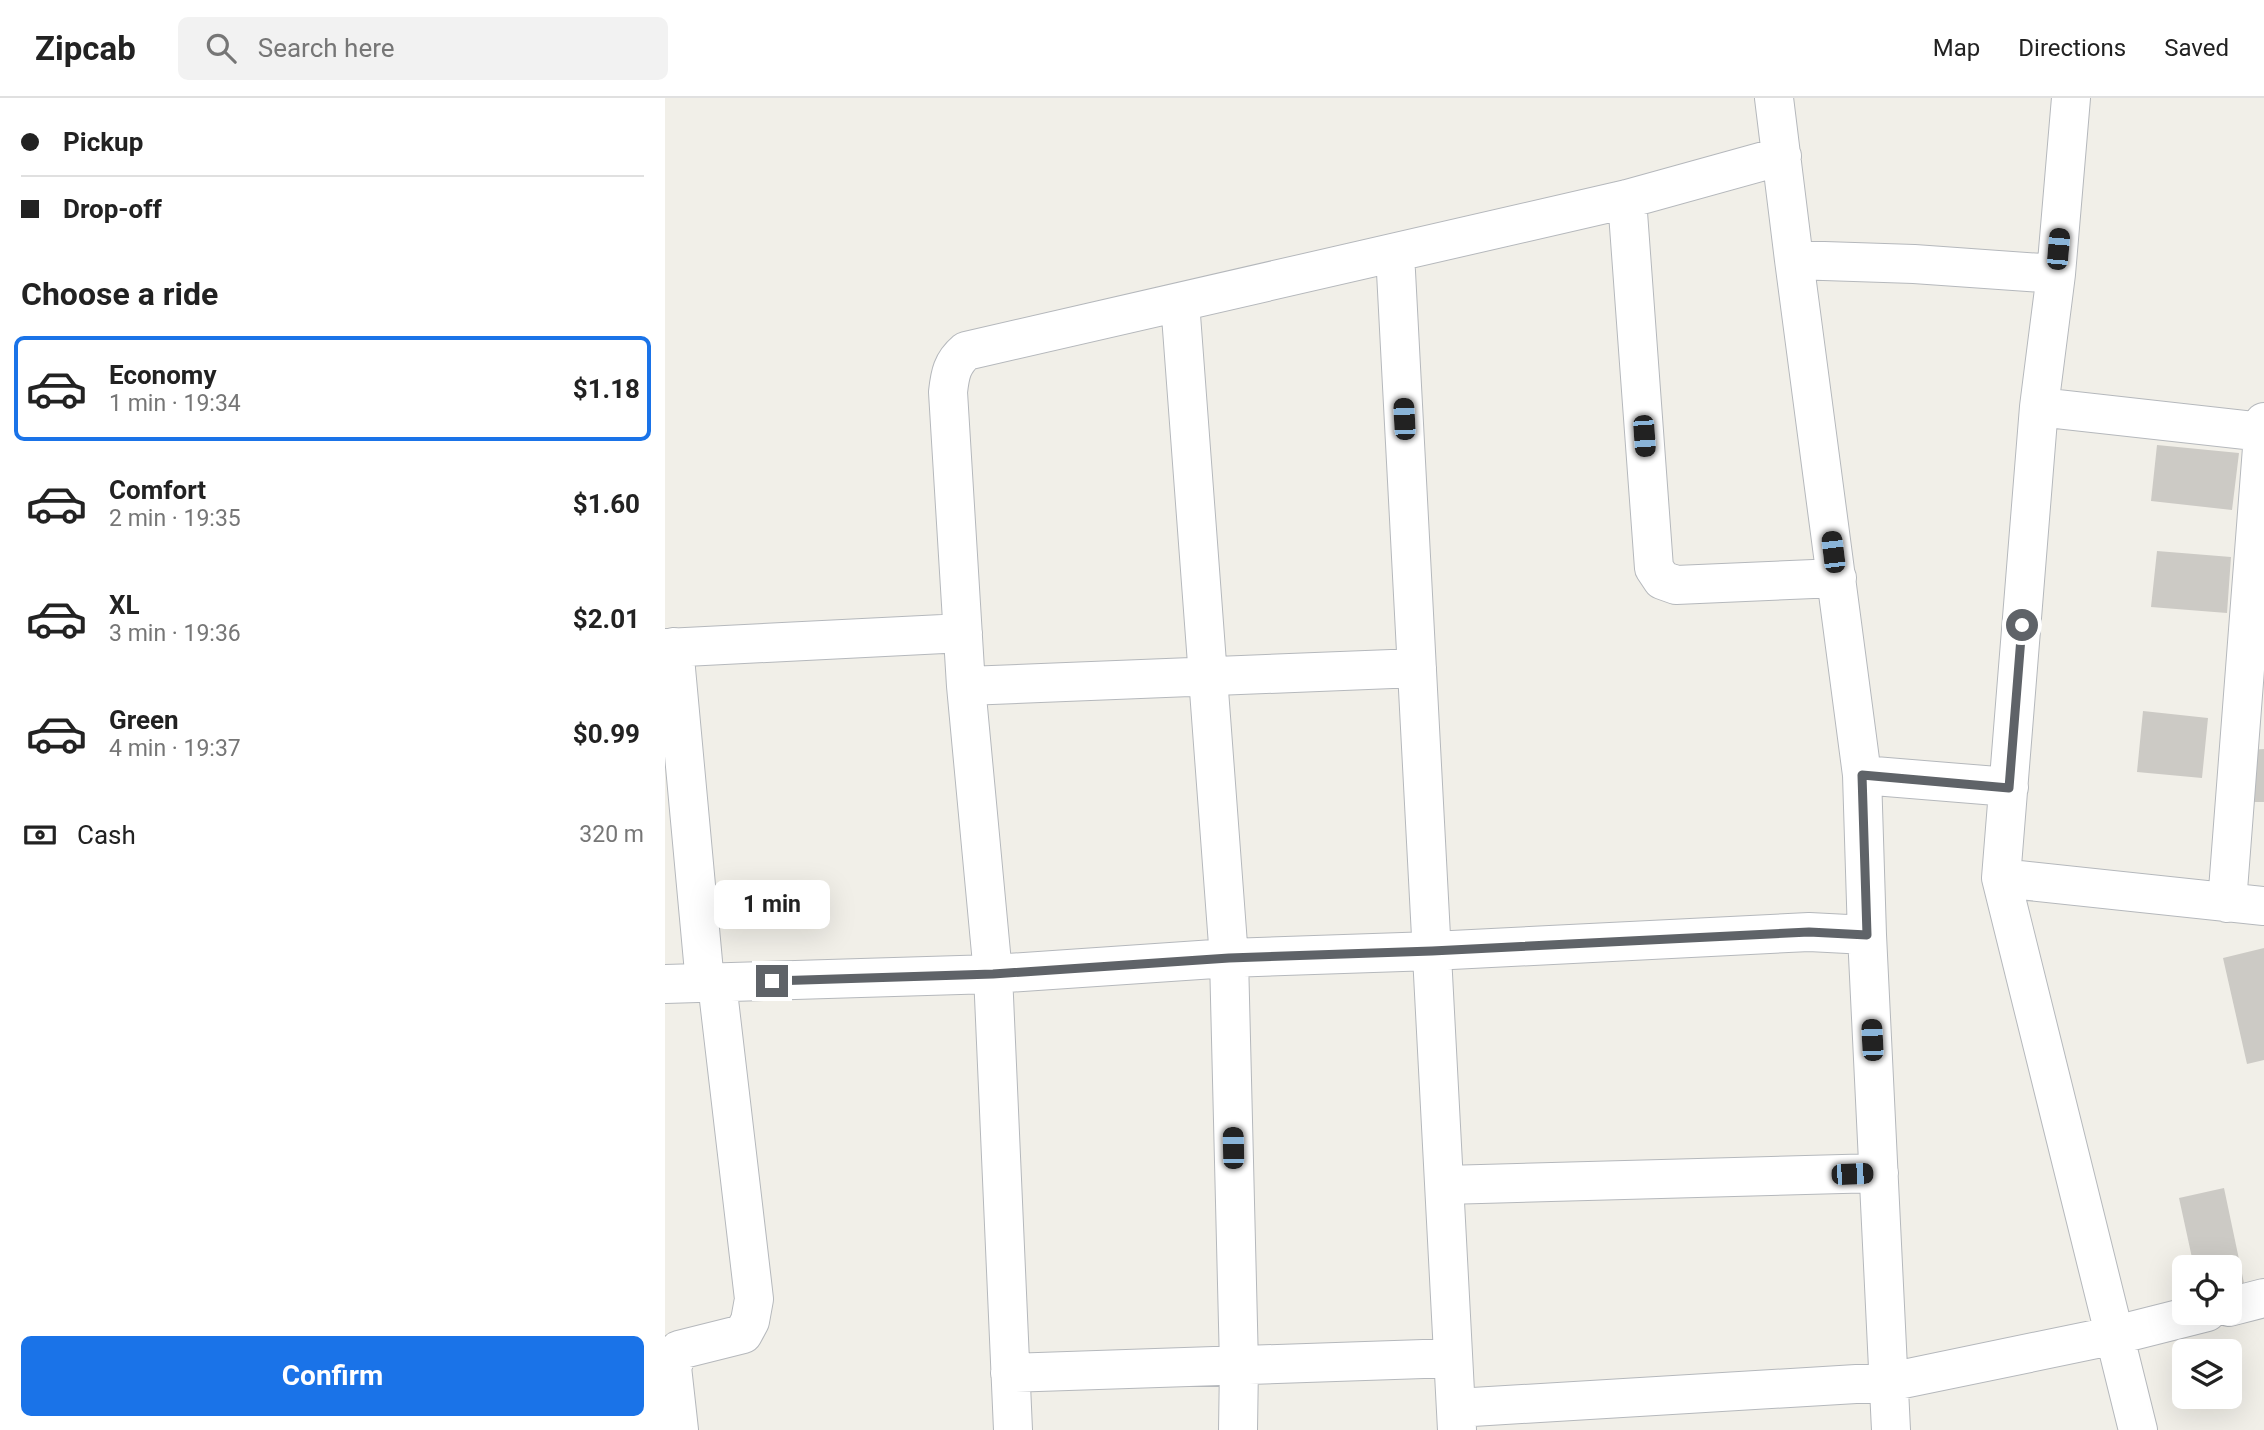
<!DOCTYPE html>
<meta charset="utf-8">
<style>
:root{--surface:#fff;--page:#f2f2f2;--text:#222;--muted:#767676;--line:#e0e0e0;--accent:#1a73e8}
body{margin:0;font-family:Roboto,sans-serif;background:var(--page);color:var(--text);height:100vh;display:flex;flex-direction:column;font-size:26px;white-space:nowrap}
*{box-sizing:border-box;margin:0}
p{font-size:23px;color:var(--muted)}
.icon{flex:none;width:38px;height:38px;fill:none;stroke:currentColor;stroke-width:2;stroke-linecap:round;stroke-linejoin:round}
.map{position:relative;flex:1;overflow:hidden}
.sheet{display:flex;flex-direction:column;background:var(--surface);width:665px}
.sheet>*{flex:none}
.hud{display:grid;align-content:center;height:154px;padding:0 21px;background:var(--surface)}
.controls{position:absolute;left:1507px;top:1157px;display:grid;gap:14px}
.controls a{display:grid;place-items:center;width:70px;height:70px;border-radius:10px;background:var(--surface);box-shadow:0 7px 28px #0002;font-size:35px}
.end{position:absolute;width:32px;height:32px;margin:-16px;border:9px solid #5f6368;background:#fff;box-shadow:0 0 0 4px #fff}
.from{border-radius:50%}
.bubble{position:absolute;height:49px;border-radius:10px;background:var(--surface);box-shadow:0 7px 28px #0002;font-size:23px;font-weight:700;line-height:49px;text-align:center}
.car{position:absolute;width:21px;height:42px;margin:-21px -10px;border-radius:9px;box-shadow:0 0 5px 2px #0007;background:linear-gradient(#222 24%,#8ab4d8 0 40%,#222 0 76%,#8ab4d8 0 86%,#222 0)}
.hud b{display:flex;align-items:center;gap:24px;height:66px;font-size:26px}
.hud b+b{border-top:2px solid var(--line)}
.hud i{width:18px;height:18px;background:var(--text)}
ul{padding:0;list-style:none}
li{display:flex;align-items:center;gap:21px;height:105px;margin:0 14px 10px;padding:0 7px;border:4px solid transparent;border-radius:10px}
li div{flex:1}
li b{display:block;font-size:26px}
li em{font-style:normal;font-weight:700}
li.on{border-color:var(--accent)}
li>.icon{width:63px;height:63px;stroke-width:1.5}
h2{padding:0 21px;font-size:32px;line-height:84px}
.pay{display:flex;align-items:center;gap:18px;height:77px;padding:0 21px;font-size:26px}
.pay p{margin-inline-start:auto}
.primary-button{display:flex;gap:14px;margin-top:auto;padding:14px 21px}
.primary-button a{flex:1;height:80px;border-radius:10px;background:var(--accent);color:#fff;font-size:28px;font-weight:700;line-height:80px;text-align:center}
header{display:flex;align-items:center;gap:42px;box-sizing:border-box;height:98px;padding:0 35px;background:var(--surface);border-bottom:2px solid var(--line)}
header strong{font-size:33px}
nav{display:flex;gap:38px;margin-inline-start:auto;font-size:24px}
.search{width:490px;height:63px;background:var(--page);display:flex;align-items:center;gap:18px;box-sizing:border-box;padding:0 24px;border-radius:10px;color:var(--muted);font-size:26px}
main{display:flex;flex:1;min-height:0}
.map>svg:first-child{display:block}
.building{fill:#cccac5}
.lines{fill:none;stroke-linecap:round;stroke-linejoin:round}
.minor-casing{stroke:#b5b8bc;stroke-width:40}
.minor{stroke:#fff;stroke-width:38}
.route{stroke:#5f6368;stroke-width:9}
</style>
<header>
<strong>Zipcab</strong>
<div class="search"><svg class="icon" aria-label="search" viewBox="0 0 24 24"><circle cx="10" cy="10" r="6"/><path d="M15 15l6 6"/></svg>Search here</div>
<nav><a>Map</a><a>Directions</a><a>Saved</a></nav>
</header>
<main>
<section class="sheet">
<div class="hud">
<b><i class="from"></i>Pickup</b>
<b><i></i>Drop-off</b>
</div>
<h2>Choose a ride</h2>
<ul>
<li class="on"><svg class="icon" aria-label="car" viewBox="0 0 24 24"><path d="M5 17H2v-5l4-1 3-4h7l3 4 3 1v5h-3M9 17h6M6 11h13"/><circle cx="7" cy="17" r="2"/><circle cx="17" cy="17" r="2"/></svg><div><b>Economy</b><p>1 min · 19:34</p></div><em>$1.18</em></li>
<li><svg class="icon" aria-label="car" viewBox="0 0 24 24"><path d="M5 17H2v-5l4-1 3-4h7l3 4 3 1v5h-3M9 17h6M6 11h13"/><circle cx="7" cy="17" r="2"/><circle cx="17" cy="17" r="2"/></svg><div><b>Comfort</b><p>2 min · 19:35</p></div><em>$1.60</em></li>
<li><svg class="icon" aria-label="car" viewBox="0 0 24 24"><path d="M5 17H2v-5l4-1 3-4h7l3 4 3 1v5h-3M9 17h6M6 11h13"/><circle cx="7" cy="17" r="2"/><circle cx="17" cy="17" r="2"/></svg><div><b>XL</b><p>3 min · 19:36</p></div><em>$2.01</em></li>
<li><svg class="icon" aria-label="car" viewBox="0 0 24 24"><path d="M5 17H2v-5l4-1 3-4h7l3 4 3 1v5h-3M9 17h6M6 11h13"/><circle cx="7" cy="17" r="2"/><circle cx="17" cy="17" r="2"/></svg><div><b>Green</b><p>4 min · 19:37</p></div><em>$0.99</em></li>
</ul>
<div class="pay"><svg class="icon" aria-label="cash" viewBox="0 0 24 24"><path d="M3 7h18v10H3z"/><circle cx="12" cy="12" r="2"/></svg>Cash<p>320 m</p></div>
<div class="primary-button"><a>Confirm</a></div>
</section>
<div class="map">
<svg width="1599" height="1332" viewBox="0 0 1599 1332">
<rect width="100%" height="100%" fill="#f1efe8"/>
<path class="building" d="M 1492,347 L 1574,355 L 1567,412 L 1486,403 Z
M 1492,453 L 1566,459 L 1562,515 L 1486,509 Z
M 1478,613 L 1543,620 L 1537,680 L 1472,674 Z
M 1599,651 L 1599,704 L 1584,704 L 1583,652 Z
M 1599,850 L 1599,962 L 1582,966 L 1558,860 Z
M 1559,1090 L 1579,1185 L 1564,1188 L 1564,1169 L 1529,1169 L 1514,1100 Z"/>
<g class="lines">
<g class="minor-casing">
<path id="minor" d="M 1109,0 L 1129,162
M 1406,0 L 1391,176 L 1374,309 L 1336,780 L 1473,1332
M 962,101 L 989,470 L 997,482 L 1011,487 L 1172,480
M 730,155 L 792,1332
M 515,204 L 564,860 L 574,1267 L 573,1332
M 1374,309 L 1599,334
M 9,549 L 40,885
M 0,550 L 298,535
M 301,588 L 752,570
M 1197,677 L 1344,689
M 1336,780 L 1599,808
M 1562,805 L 1599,324
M 0,886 L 328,876 L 564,860 L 767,853 L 1144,834 L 1202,837
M 780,1087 L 1214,1075
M 1564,1209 L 1599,1200
M 345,1275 L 788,1260
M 791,1310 L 1224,1284 L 1451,1237 L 1542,1214
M 14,1332 L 7,1269 L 14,1252 L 78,1236 L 85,1223 L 89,1201 L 52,885
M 348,1332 L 328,876 L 301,588 L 283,294 C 285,276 287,265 301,253 L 962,101 L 1117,58
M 1226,1332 L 1202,837 L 1197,677 L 1129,162 L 1249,166 L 1391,176"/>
</g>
<use href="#minor" class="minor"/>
</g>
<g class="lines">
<path class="route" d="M 107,883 L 328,876 L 564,860 L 767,853 L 1144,834 L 1202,837 L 1197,677 L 1344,690 L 1357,527"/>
</g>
</svg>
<div class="controls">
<a><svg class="icon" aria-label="locate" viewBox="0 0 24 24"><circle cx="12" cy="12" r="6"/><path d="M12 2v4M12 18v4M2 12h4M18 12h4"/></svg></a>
<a><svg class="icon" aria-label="layers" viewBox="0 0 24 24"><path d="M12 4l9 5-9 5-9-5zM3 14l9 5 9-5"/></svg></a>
</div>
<i class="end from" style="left:1357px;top:527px"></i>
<i class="end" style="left:107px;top:883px"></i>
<div class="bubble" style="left:49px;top:782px;width:116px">1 min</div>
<i class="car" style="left:1393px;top:151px;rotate:5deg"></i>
<i class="car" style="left:739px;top:321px;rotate:357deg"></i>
<i class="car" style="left:979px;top:338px;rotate:176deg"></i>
<i class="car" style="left:1168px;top:454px;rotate:353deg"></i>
<i class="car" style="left:1207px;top:942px;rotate:357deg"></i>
<i class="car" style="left:568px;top:1050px;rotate:359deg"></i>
<i class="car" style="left:1187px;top:1076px;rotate:88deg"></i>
</div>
</main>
